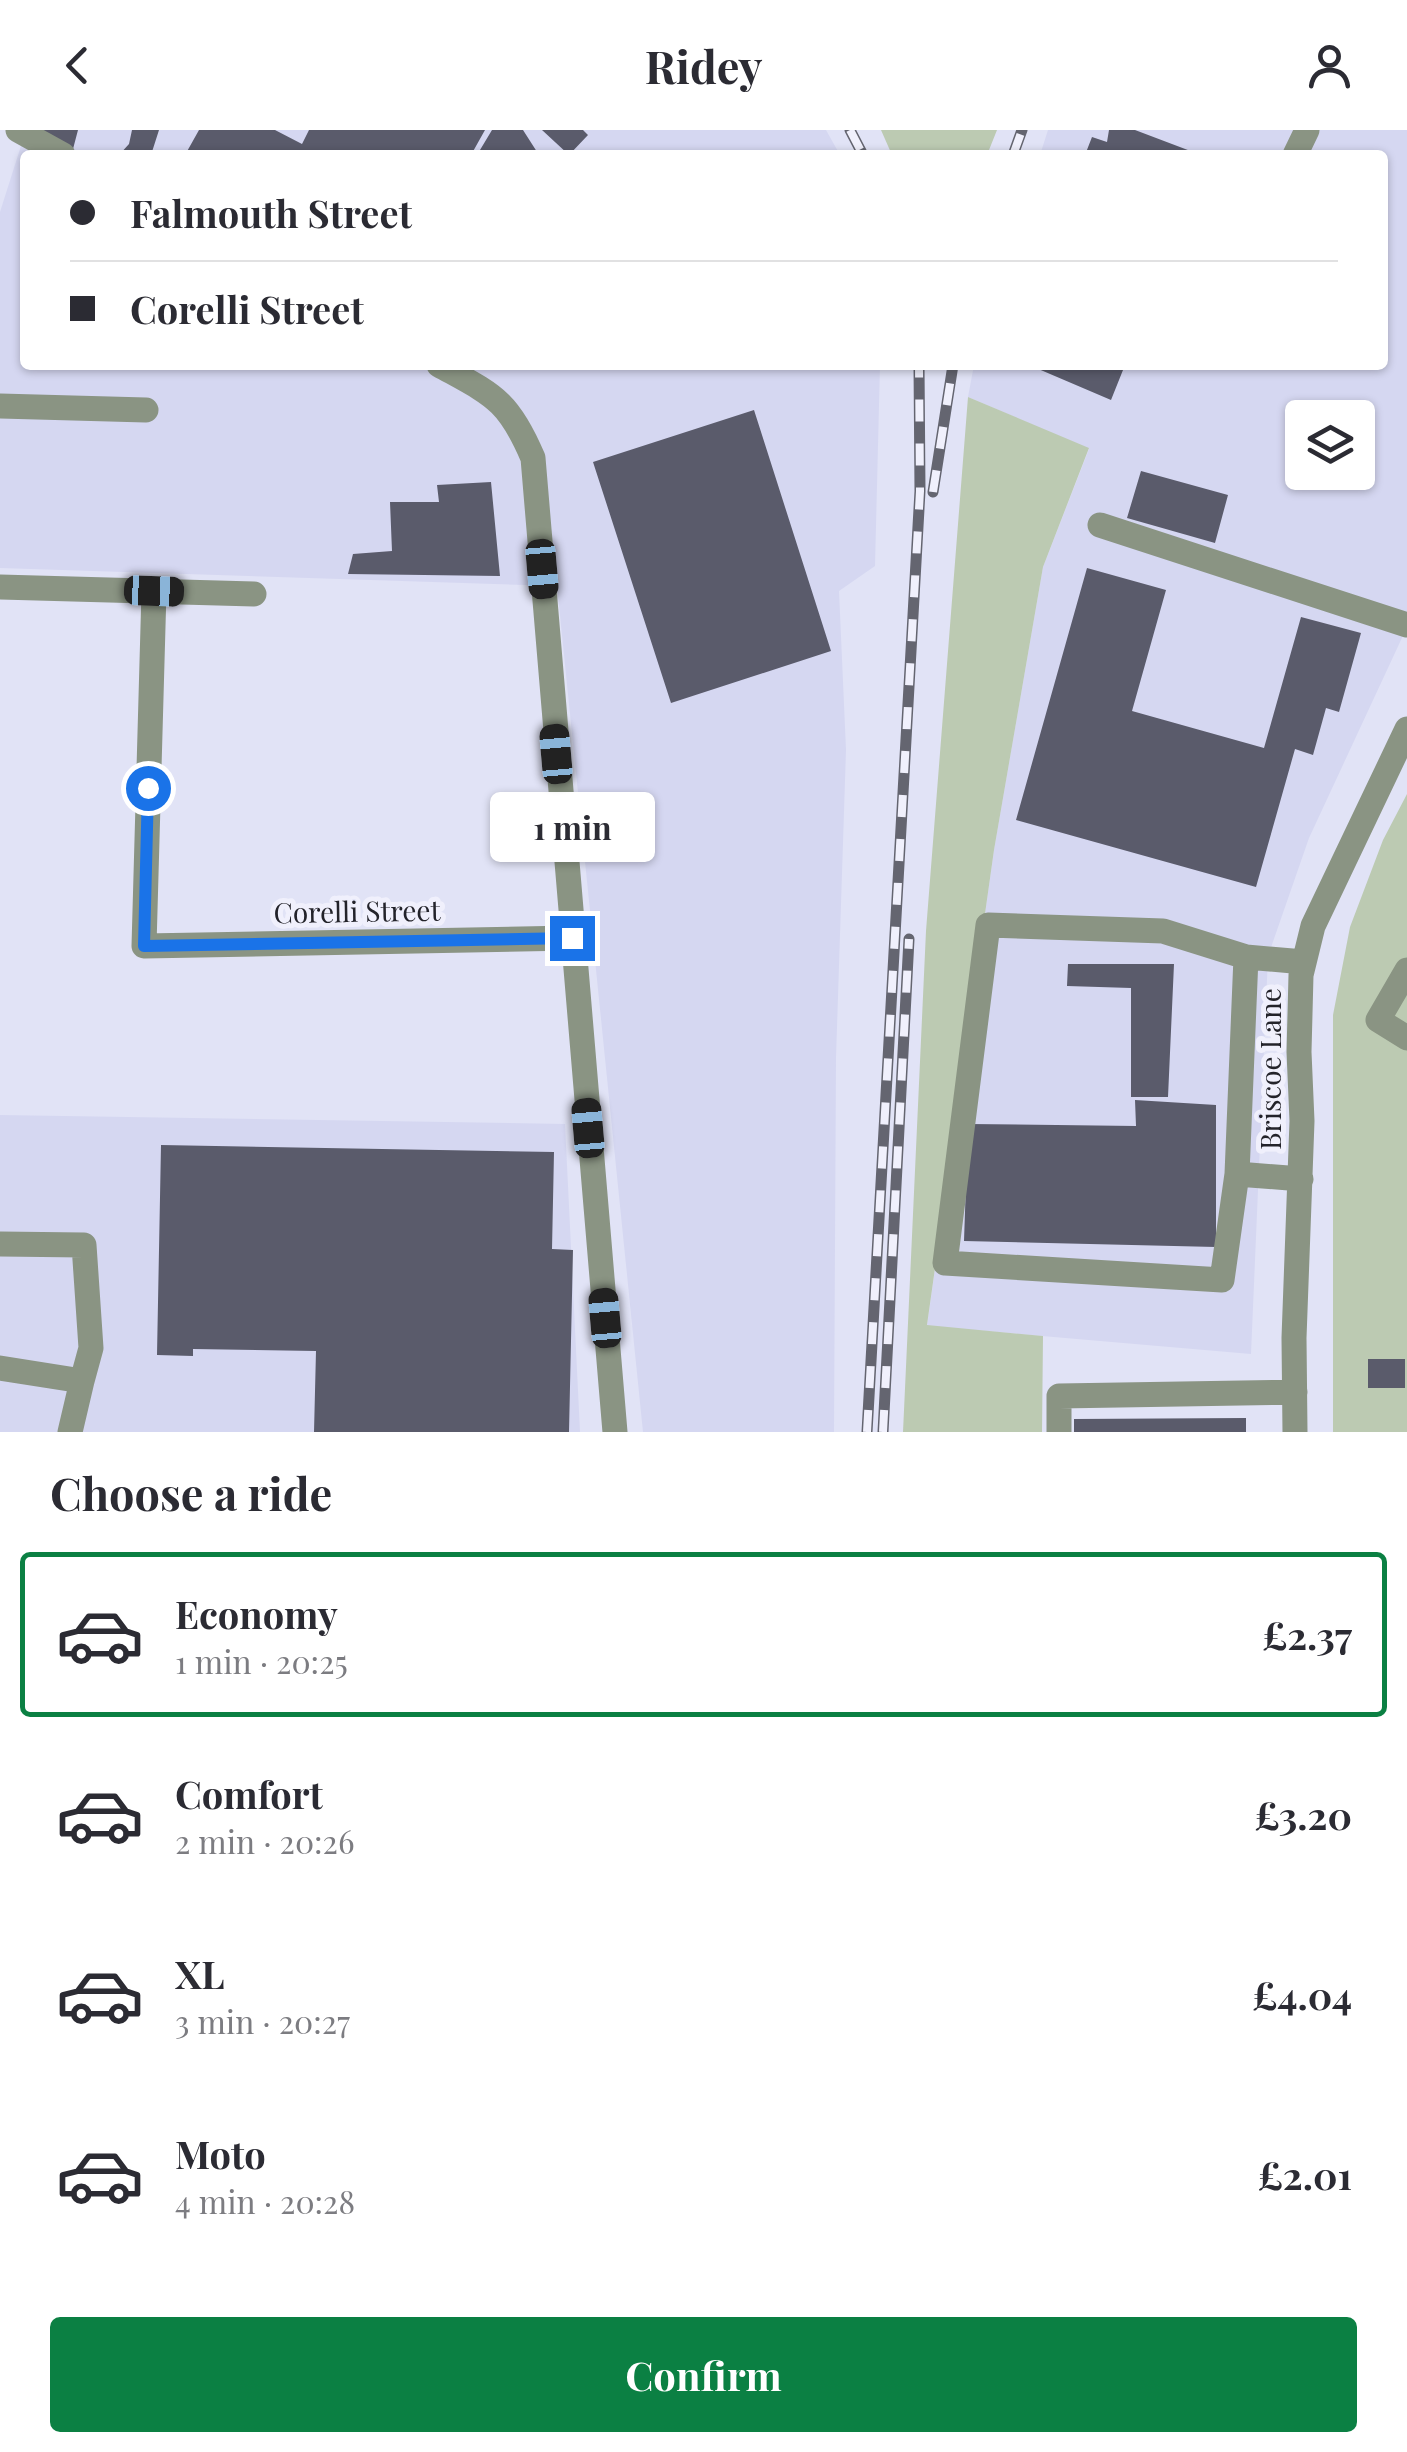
<!DOCTYPE html>
<meta charset="utf-8">
<style>
:root{--surface:#fff;--page:#f7f7f7;--text:#2b2b33;--muted:#7c7c81;--line:#e1e1e2;--accent:#0b8043}
body{margin:0;font-family:"Playfair Display",serif;background:var(--page);color:var(--text);height:100vh;display:flex;flex-direction:column;font-size:38px;white-space:nowrap}
*{box-sizing:border-box;margin:0}
p{font-size:32px;color:var(--muted)}
.icon{flex:none;width:55px;height:55px;fill:none;stroke:currentColor;stroke-width:2;stroke-linecap:round;stroke-linejoin:round}
.map{position:relative;height:1302px;overflow:hidden}
.side{display:flex;flex-direction:column;background:var(--surface);flex:1}
.side>*{flex:none}
.top-card{position:absolute;left:20px;top:20px;width:1368px;height:220px;border-radius:10px;box-shadow:0 2px 8px #0004;display:grid;align-content:center;height:220px;padding:0 50px;background:var(--surface)}
.buttons{position:absolute;left:1285px;top:270px;display:grid;gap:20px}
.buttons a{display:grid;place-items:center;width:90px;height:90px;border-radius:10px;background:var(--surface);box-shadow:0 2px 8px #0004;font-size:50px}
.end{position:absolute;width:45px;height:45px;margin:-22px;border:12px solid #1a73e8;background:#fff;box-shadow:0 0 0 5px #fff}
.from{border-radius:50%}
.bubble{position:absolute;height:70px;border-radius:10px;background:var(--surface);box-shadow:0 2px 8px #0004;font-size:32px;font-weight:700;line-height:70px;text-align:center}
.car{position:absolute;width:30px;height:60px;margin:-30px -15px;border-radius:12px;box-shadow:0 0 8px 2px #0007;background:linear-gradient(#222 24%,#8ab4d8 0 40%,#222 0 76%,#8ab4d8 0 86%,#222 0)}
.top-card b{display:flex;align-items:center;gap:35px;height:95px;font-size:38px}
.top-card b+b{border-top:2px solid var(--line)}
.top-card i{width:25px;height:25px;background:var(--text)}
ul{padding:0;list-style:none}
li{display:flex;align-items:center;gap:30px;height:165px;margin:0 20px 15px;padding:0 30px;border:5px solid transparent;border-radius:10px}
li div{flex:1}
li b{display:block;font-size:38px}
li em{font-style:normal;font-weight:700}
li.on{border-color:var(--accent)}
li>.icon{width:90px;height:90px;stroke-width:1.5}
h2{padding:0 50px;font-size:45px;line-height:120px}
.cta{display:flex;gap:20px;margin-top:auto;padding:20px 50px}
.cta a{flex:1;height:115px;border-radius:10px;background:var(--accent);color:#fff;font-size:40px;font-weight:700;line-height:115px;text-align:center}
header{display:flex;justify-content:space-between;align-items:center;height:130px;padding:0 50px;background:var(--surface);font-size:45px;font-weight:700}
.map>svg:first-child{display:block}
.built{fill:#d5d7f1;fill-rule:evenodd}
.green{fill:#bccab2}
.building{fill:#5a5b6b}
.lines{fill:none;stroke-linecap:round;stroke-linejoin:round}
.minor{stroke:#8a9483;stroke-width:25}
.rail-casing{stroke:#646570;stroke-width:11}
.rail{stroke:#f0f0fc;stroke-width:8;stroke-dasharray:22;stroke-linecap:butt}
.route{stroke:#1a73e8;stroke-width:12}
.labels{text-anchor:middle;stroke-width:10;stroke-linejoin:round;paint-order:stroke}
.street-label{font-size:28px;fill:#23232a;stroke:#f0f0fc}
</style>
<header><svg class="icon" aria-label="back" viewBox="0 0 24 24"><path d="M15 5l-7 7 7 7"/></svg>Ridey<svg class="icon" aria-label="person" viewBox="0 0 24 24"><circle cx="12" cy="8" r="4"/><path d="M4 21q1-7 8-7t8 7"/></svg></header>
<div class="map">
<svg width="1407" height="1302" viewBox="0 0 1407 1302">
<rect width="100%" height="100%" fill="#e1e3f6"/>
<path class="built" d="M 26,0 L 826,0 L 840,25 L 25,25 L 25,235 L 880,235 L 875,436 L 839,461 L 846,620 L 836,928 L 834,1302 L 643,1302 L 557,456 L 0,438 L 0,82 Z
M 1048,0 L 1407,0 L 1407,497 L 1309,708 L 1268,826 L 1251,1224 L 927,1196 L 994,720 L 1043,437 L 1089,319 L 968,267 L 974,235 L 1382,235 L 1382,25 L 1040,25 ZM 1302,288 L 1358,288 L 1358,342 L 1302,342 Z
M 0,985 L 565,994 L 580,1302 L 0,1302 Z"/>
<path class="green" d="M 881,0 L 997,0 L 987,25 L 892,25 Z
M 968,267 L 1089,318 L 1043,437 L 994,720 L 927,1195 L 1043,1206 L 1042,1302 L 903,1302 L 926,801 Z
M 1407,664 L 1407,1302 L 1333,1302 L 1333,885 L 1350,797 L 1383,710 Z"/>
<path class="building" d="M 38,0 L 78,0 L 73,19 Z
M 132,0 L 159,0 L 151,25 L 119,25 L 129,14 Z
M 199,0 L 275,0 L 302,14 L 309,0 L 485,0 L 471,25 L 185,25 Z
M 492,0 L 523,0 L 539,25 L 477,25 Z
M 542,0 L 583,0 L 588,5 L 569,25 Z
M 1109,0 L 1135,0 L 1201,25 L 1085,25 L 1092,7 L 1107,12 Z
M 1029,235 L 1125,235 L 1111,270 Z
M 754,280 L 831,521 L 671,573 L 593,332 Z
M 1141,341 L 1228,365 L 1215,413 L 1127,388 Z
M 491,352 L 500,446 L 348,444 L 353,424 L 392,421 L 390,372 L 439,372 L 437,355 Z
M 1087,438 L 1166,460 L 1132,581 L 1264,618 L 1301,487 L 1361,503 L 1339,582 L 1326,578 L 1313,625 L 1295,619 L 1256,757 L 1016,690 Z
M 1068,834 L 1174,834 L 1168,967 L 1131,967 L 1131,858 L 1067,856 Z
M 1135,970 L 1216,975 L 1216,1117 L 964,1111 L 968,994 L 1136,996 Z
M 161,1015 L 554,1022 L 552,1119 L 573,1120 L 569,1302 L 314,1302 L 316,1221 L 193,1219 L 193,1226 L 157,1225 Z
M 1368,1229 L 1405,1229 L 1405,1258 L 1368,1258 Z
M 1246,1288 L 1246,1302 L 1074,1302 L 1074,1289 Z"/>
<g class="lines">
<path class="minor" d="M 18,0 L 63,25
M 1295,25 L 1307,0
M 439,235 C 493,265 508,269 533,328 L 615,1302
M 0,276 L 146,280
M 1100,395 L 1407,495
M 0,457 L 254,464
M 154,461 L 144,816 L 572,808
M 1246,827 L 1163,801 L 988,795 L 945,1133 L 1222,1150 L 1237,1044 L 1246,827 L 1304,832
M 1407,840 L 1378,890 L 1407,908
M 1237,1044 L 1301,1049
M 0,1114 L 84,1115 L 91,1218 L 82,1251 L 0,1238
M 70,1302 L 82,1251
M 1059,1302 L 1059,1266 L 1295,1262
M 1295,1302 L 1294,1208 L 1302,991 L 1299,922 L 1301,845 L 1313,796 L 1407,599"/>
<g class="rail-casing">
<path id="rail" d="M 850,0 L 863,25
M 1013,25 L 1022,0
M 933,362 L 953,235
M 867,1302 L 920,361 L 919,235
M 883,1302 L 909,809"/>
</g>
<use href="#rail" class="rail"/>
</g>
<g class="lines">
<path class="route" d="M 148,658 L 144,816 L 572,808"/>
</g>
<g class="labels">
<g class="street-label">
<text transform="translate(357 782) rotate(-1)" y="10">Corelli Street</text>
<text transform="translate(1271 939) rotate(-90)" y="10">Briscoe Lane</text>
</g>
</g>
</svg>
<div class="buttons">
<a><svg class="icon" aria-label="layers" viewBox="0 0 24 24"><path d="M12 4l9 5-9 5-9-5zM3 14l9 5 9-5"/></svg></a>
</div>
<i class="end from" style="left:148px;top:658px"></i>
<i class="end" style="left:572px;top:808px"></i>
<div class="bubble" style="left:490px;top:662px;width:165px">1 min</div>
<i class="car" style="left:542px;top:439px;rotate:175deg"></i>
<i class="car" style="left:154px;top:461px;rotate:92deg"></i>
<i class="car" style="left:556px;top:624px;rotate:355deg"></i>
<i class="car" style="left:588px;top:998px;rotate:355deg"></i>
<i class="car" style="left:605px;top:1188px;rotate:355deg"></i>
<div class="top-card">
<b><i class="from"></i>Falmouth Street</b>
<b><i></i>Corelli Street</b>
</div>
</div>
<section class="side">
<h2>Choose a ride</h2>
<ul>
<li class="on"><svg class="icon" aria-label="car" viewBox="0 0 24 24"><path d="M5 17H2v-5l4-1 3-4h7l3 4 3 1v5h-3M9 17h6M6 11h13"/><circle cx="7" cy="17" r="2"/><circle cx="17" cy="17" r="2"/></svg><div><b>Economy</b><p>1 min · 20:25</p></div><em>£2.37</em></li>
<li><svg class="icon" aria-label="car" viewBox="0 0 24 24"><path d="M5 17H2v-5l4-1 3-4h7l3 4 3 1v5h-3M9 17h6M6 11h13"/><circle cx="7" cy="17" r="2"/><circle cx="17" cy="17" r="2"/></svg><div><b>Comfort</b><p>2 min · 20:26</p></div><em>£3.20</em></li>
<li><svg class="icon" aria-label="car" viewBox="0 0 24 24"><path d="M5 17H2v-5l4-1 3-4h7l3 4 3 1v5h-3M9 17h6M6 11h13"/><circle cx="7" cy="17" r="2"/><circle cx="17" cy="17" r="2"/></svg><div><b>XL</b><p>3 min · 20:27</p></div><em>£4.04</em></li>
<li><svg class="icon" aria-label="car" viewBox="0 0 24 24"><path d="M5 17H2v-5l4-1 3-4h7l3 4 3 1v5h-3M9 17h6M6 11h13"/><circle cx="7" cy="17" r="2"/><circle cx="17" cy="17" r="2"/></svg><div><b>Moto</b><p>4 min · 20:28</p></div><em>£2.01</em></li>
</ul>
<div class="cta"><a>Confirm</a></div>
</section>
